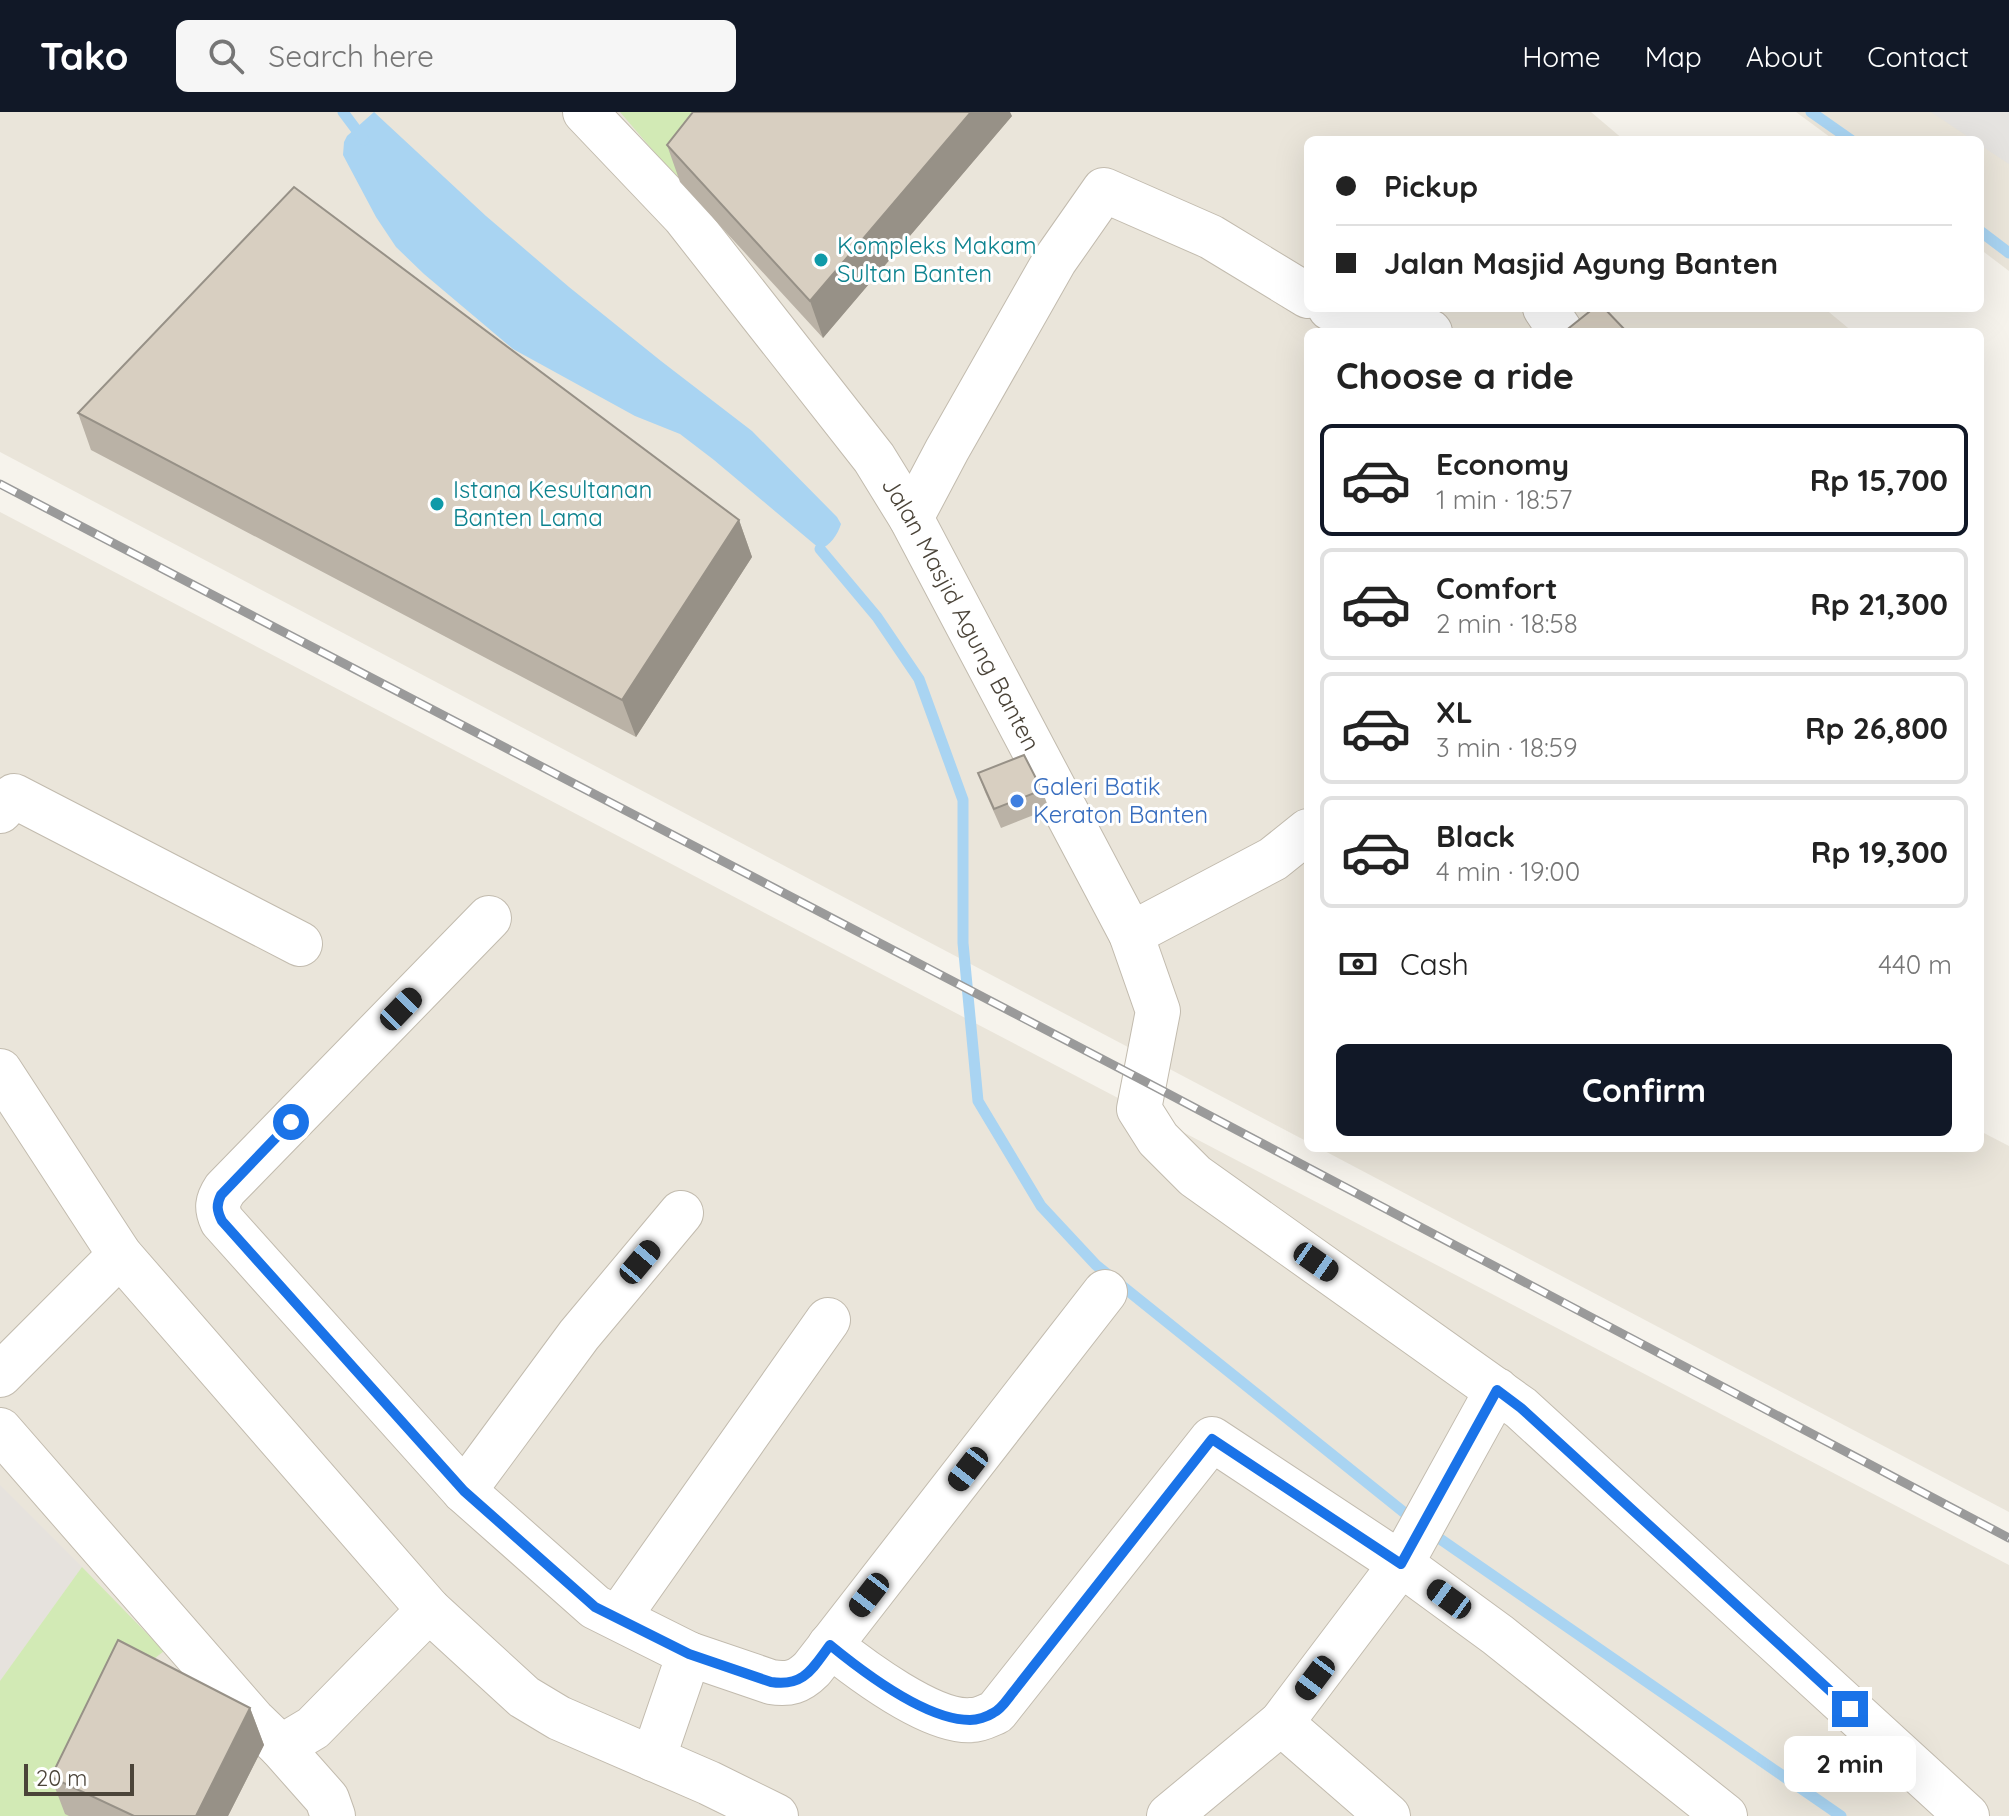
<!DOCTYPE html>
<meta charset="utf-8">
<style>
:root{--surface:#fff;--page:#f6f6f6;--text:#222;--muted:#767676;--line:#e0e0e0;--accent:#111827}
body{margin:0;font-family:Quicksand,sans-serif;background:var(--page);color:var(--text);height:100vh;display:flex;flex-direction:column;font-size:30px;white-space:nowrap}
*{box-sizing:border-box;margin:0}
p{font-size:26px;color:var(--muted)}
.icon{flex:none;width:44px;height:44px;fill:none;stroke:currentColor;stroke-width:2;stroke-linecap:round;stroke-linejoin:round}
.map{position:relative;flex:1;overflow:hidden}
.details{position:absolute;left:1304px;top:216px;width:680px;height:824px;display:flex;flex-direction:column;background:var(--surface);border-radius:12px;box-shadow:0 8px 32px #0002}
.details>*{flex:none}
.hud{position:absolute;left:1304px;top:24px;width:680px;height:176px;border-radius:12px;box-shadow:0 8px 32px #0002;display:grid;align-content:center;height:176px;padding:0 32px;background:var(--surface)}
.scale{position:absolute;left:24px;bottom:20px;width:110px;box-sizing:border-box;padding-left:8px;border:4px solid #4b4439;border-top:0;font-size:22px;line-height:28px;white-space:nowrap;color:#4b4439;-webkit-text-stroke:6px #fff;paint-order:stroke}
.end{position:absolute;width:36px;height:36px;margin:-18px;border:10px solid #1a73e8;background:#fff;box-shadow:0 0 0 4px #fff}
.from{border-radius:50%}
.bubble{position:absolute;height:56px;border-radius:12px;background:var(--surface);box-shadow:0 8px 32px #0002;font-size:26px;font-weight:700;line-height:56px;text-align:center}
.car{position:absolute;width:24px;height:48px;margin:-24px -12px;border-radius:10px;box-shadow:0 0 6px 2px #0007;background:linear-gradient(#222 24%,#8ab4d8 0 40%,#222 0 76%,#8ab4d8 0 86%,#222 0)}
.hud b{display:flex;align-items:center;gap:28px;height:76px;font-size:30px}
.hud b+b{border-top:2px solid var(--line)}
.hud i{width:20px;height:20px;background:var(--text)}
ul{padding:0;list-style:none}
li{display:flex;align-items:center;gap:24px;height:112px;margin:0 16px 12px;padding:0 16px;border:4px solid var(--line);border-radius:12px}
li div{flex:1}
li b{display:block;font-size:30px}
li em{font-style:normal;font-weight:700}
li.on{border-color:var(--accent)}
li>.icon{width:72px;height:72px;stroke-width:1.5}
h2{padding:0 32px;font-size:36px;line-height:96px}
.pay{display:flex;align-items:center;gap:20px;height:88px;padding:0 32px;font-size:30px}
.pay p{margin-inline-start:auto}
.primary-button{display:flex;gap:16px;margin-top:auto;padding:16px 32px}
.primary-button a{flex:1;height:92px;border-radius:12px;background:var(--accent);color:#fff;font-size:32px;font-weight:700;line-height:92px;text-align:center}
header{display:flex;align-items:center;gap:48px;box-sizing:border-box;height:112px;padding:0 40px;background:var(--accent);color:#fff}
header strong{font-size:38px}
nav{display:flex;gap:44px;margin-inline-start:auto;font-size:28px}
.search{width:560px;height:72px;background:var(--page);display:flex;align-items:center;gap:20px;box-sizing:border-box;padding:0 28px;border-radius:12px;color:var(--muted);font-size:30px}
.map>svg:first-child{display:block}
.residential{fill:#eae5da}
.industrial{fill:#e6e2dd}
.green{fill:#d2eab5}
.parking{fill:#e5e3e0}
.water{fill:#a9d4f2}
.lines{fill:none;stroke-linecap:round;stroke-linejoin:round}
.stream{stroke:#a9d4f2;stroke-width:11}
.street-casing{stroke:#c2bbae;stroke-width:46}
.street{stroke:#fff;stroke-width:44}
.rail-casing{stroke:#9a9a9a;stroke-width:9}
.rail{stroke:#fff;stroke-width:6;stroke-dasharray:18;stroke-linecap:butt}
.wall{fill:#bab2a6}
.shaded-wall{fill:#979187}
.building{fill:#d8cfc1;stroke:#979187;stroke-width:2}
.route{stroke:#1a73e8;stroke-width:10}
.culture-dot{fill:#0f9aa8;stroke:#fff;stroke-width:3}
.shop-dot{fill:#3f7fe0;stroke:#fff;stroke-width:3}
.labels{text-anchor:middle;stroke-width:6;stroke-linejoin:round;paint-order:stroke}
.culture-label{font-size:24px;fill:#0d838f;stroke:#fff;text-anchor:start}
.street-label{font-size:24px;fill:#4b4439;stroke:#fff}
.shop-label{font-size:24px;fill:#366cbe;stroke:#fff;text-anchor:start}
</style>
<header>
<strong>Tako</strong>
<div class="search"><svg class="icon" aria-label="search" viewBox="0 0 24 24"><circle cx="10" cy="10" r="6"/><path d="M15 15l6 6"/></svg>Search here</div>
<nav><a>Home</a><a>Map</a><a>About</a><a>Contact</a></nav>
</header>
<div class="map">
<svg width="2009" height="1704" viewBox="0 0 2009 1704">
<rect width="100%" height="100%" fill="#f6f3ec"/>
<path class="residential" d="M 0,0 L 1591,0 L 1624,28 L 1308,28 L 1308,196 L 1824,196 L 1853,220 L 1308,220 L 1308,1030 L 0,340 Z
M 1796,0 L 2009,0 L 2009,159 L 1980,137 L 1980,28 L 1834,28 Z
M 0,400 L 2009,1453 L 2009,1704 L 0,1704 Z
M 1980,1019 L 2009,1034 L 2009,1400 L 1319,1036 L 1980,1036 Z"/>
<path class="industrial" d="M 0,1373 L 82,1455 L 0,1569 Z"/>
<path class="green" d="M 620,0 L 736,0 L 680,70 Z
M 82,1455 L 164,1539 L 131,1565 L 69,1704 L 0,1704 L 0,1569 Z"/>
<path class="parking" d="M 1931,0 L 2009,0 L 2009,52 L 1980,33 L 1980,28 L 1973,28 Z"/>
<path class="water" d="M 374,0 L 486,104 L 569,175 L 661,249 L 752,319 L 837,405 L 841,412 C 838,422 830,434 820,437 L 714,348 L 680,322 L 635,304 L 513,237 L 424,162 L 396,135 L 376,105 L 343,43 L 344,30 L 347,24 Z"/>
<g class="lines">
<path class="stream" d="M 343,0 L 364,28
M 1811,0 L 1851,28
M 1980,119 L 2009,141
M 820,437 L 877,505 L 919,567 L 963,688 L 963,831 L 978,989 L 1041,1094 L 1096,1153 L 1416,1410
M 1430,1420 L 1841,1704"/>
<g class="street-casing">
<g id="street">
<path id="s1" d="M 585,0 L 684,104 L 874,346 L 911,406 L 1131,822 L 1158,899 L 1139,997 L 1158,1027 L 1195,1064 L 1521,1296 L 1967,1704"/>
<path d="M 1330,196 L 1350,207 L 1382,212 L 1395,209 L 1409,211 L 1430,220"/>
<path d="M 1545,196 L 1561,220"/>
<path d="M 911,406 L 947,338 L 1055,148 L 1104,78 L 1211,125 L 1308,184"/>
<path d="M 0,699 L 14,684 L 300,832"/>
<path d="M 489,806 L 225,1077 C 217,1089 216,1096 222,1109 L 464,1379 L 595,1495 L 689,1542 L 653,1647"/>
<path d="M 1131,822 L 1273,747 L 1308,719"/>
<path d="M 0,959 L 120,1143 L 429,1498 L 524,1585 L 559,1606 L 709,1671 L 776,1704"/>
<path d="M 0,1263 L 120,1143"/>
<path d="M 0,1318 L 253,1608 L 281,1635 L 313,1616 L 429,1498"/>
<path d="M 464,1379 L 579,1223 L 681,1101"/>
<path d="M 618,1506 L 828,1208"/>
<path d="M 830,1533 C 860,1557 933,1612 972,1608 C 980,1608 989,1603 996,1600 L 1212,1327 L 1401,1452 L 1497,1278"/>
<path d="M 689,1542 L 771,1570 C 789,1573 799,1570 812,1557 L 1105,1180"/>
<path d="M 1281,1611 L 1388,1704"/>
<path d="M 281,1635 L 327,1687 L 333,1704"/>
<path d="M 1169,1704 L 1281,1611 L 1401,1452 L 1498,1523 L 1725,1704"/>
</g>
</g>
<use href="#street" class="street"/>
<g class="rail-casing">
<path id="rail" d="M 0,372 L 1144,969 L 2009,1426"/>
</g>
<use href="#rail" class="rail"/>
</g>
<path class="wall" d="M 1012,4 L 823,226 L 680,70 L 667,33 Z
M 78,301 L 739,408 L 752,445 L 636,625 L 91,338 Z
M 978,661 L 1042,678 L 1049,697 L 1001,716 L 985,680 Z
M 250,1596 L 264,1633 L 228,1704 L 69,1704 L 65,1702 L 51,1665 Z"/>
<path class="shaded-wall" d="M 971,0 L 1010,0 L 1012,4 L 823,226 L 810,189 Z
M 739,408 L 752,445 L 636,625 L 622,588 Z
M 250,1596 L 264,1633 L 228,1704 L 196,1704 Z"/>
<path class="building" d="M 693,0 L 971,0 L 810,189 L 667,33 Z
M 294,75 L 739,408 L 622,588 L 78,301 Z
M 1594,196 L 1604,196 L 1627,220 L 1564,220 Z
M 1024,643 L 1042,678 L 994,697 L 978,661 Z
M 118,1528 L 250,1596 L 196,1704 L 134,1704 L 51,1665 Z"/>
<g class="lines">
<path class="route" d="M 291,1010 L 221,1083 C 216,1093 217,1099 222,1109 L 464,1379 L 595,1495 L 689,1542 L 771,1570 C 804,1575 812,1557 830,1533 C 863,1560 926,1608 970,1608 C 977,1608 987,1605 993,1601 C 1002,1597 1008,1586 1014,1579 L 1212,1327 L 1401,1452 L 1497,1278 L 1521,1296 L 1850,1597"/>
</g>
<g class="culture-dot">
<circle cx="821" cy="148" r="8"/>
<circle cx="437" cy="392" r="8"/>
</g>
<circle class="shop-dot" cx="1017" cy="689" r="8"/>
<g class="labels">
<g class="culture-label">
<text x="837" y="142">Kompleks Makam<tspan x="837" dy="28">Sultan Banten</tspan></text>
<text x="453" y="386">Istana Kesultanan<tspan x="453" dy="28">Banten Lama</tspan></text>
</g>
<g class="street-label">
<text dy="8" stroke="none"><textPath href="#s1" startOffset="630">Jalan Masjid Agung Banten</textPath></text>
</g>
<g class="shop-label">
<text x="1033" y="683">Galeri Batik<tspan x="1033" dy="28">Keraton Banten</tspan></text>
</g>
</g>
</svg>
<div class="scale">20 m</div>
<i class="end from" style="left:291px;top:1010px"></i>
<i class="end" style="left:1850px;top:1597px"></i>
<div class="bubble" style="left:1784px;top:1624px;width:132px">2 min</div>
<i class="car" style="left:401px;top:897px;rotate:44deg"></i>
<i class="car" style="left:640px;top:1150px;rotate:40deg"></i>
<i class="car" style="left:1316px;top:1150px;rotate:125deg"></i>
<i class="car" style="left:968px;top:1357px;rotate:218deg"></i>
<i class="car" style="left:869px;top:1483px;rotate:218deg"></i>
<i class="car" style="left:1449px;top:1487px;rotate:306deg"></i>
<i class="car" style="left:1315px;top:1566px;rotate:217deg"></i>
<div class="hud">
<b><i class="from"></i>Pickup</b>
<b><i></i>Jalan Masjid Agung Banten</b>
</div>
<section class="details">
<h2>Choose a ride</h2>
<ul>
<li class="on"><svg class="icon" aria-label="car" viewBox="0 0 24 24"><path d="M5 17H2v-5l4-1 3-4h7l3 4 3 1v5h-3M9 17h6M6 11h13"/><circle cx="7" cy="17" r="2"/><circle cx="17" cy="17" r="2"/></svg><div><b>Economy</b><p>1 min · 18:57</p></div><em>Rp 15,700</em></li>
<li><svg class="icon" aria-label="car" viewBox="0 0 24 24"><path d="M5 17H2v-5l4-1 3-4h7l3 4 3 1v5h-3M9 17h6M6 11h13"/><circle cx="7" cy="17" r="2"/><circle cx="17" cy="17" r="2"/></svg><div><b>Comfort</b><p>2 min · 18:58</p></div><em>Rp 21,300</em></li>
<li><svg class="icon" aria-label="car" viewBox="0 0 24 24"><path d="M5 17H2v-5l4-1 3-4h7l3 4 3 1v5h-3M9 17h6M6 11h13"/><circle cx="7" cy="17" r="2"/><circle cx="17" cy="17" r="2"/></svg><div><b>XL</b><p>3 min · 18:59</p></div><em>Rp 26,800</em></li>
<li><svg class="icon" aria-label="car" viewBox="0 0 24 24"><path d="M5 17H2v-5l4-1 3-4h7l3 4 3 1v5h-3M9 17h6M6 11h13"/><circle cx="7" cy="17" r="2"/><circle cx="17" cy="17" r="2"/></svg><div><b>Black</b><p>4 min · 19:00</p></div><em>Rp 19,300</em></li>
</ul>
<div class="pay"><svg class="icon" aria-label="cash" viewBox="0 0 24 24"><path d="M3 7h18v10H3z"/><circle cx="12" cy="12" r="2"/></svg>Cash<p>440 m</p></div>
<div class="primary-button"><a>Confirm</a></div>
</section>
</div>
